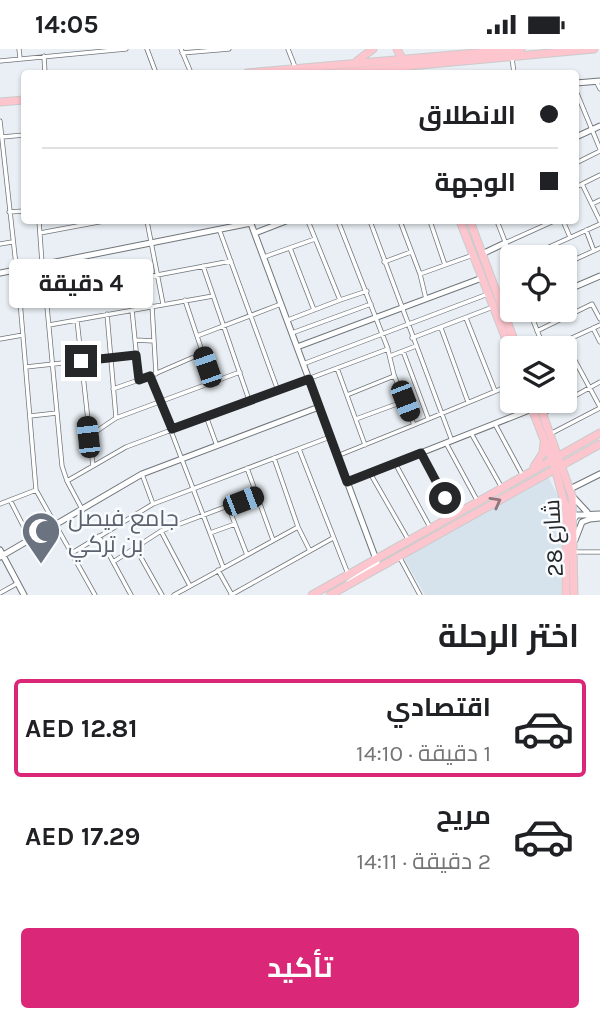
<!DOCTYPE html>
<html lang="ar">
<meta charset="utf-8">
<style>
:root{--surface:#fff;--page:#f2f2f2;--text:#202124;--muted:#757577;--line:#e0e0e0;--accent:#db2777}
body{margin:0;font-family:Karla,Cairo,sans-serif;background:var(--page);color:var(--text);direction:rtl;height:100vh;display:flex;flex-direction:column;font-size:26px;white-space:nowrap}
*{box-sizing:border-box;margin:0}
p{font-size:23px;color:var(--muted)}
.icon{flex:none;width:38px;height:38px;fill:none;stroke:currentColor;stroke-width:2;stroke-linecap:round;stroke-linejoin:round}
.map{position:relative;height:546px;overflow:hidden;direction:ltr}
.side{display:flex;flex-direction:column;background:var(--surface);flex:1}
.side>*{flex:none}
.banner{position:absolute;left:21px;top:21px;width:558px;height:154px;border-radius:7px;box-shadow:0 2px 5px #0004;direction:rtl;display:grid;align-content:center;height:154px;padding:0 21px;background:var(--surface)}
.tools{position:absolute;left:500px;top:196px;display:grid;gap:14px}
.tools a{display:grid;place-items:center;width:77px;height:77px;border-radius:7px;background:var(--surface);box-shadow:0 2px 5px #0004;font-size:35px}
.end{position:absolute;width:32px;height:32px;margin:-16px;border:9px solid #252729;background:#fff;box-shadow:0 0 0 4px #fff}
.from{border-radius:50%}
.bubble{position:absolute;height:49px;border-radius:7px;background:var(--surface);box-shadow:0 2px 5px #0004;font-size:23px;font-weight:700;line-height:49px;text-align:center;direction:rtl}
.car{position:absolute;width:21px;height:42px;margin:-21px -10px;border-radius:9px;box-shadow:0 0 5px 2px #0007;background:linear-gradient(#222 24%,#8ab4d8 0 40%,#222 0 76%,#8ab4d8 0 86%,#222 0)}
.banner b{display:flex;align-items:center;gap:24px;height:66px;font-size:26px}
.banner b+b{border-top:2px solid var(--line)}
.banner i{width:18px;height:18px;background:var(--text)}
ul{padding:0;list-style:none}
li{display:flex;align-items:center;gap:21px;height:98px;margin:0 14px 10px;padding:0 7px;border:4px solid transparent;border-radius:7px}
li div{flex:1}
li b{display:block;font-size:26px}
li em{font-style:normal;font-weight:700}
li.on{border-color:var(--accent)}
li>.icon{width:63px;height:63px;stroke-width:1.5}
h2{padding:0 21px;font-size:32px;line-height:84px}
.button{display:flex;gap:14px;margin-top:auto;padding:14px 21px}
.button a{flex:1;height:80px;border-radius:7px;background:var(--accent);color:#fff;font-size:28px;font-weight:700;line-height:80px;text-align:center}
.status{display:flex;justify-content:space-between;align-items:center;height:49px;padding:0 35px;background:var(--surface);direction:ltr}
.status svg{height:19px;fill:currentColor}
.map>svg:first-child{display:block}
.built{fill:#d6e3ec}
.lines{fill:none;stroke-linecap:round;stroke-linejoin:round}
.minor-casing{stroke:#70767a;stroke-width:5}
.tertiary-casing{stroke:#70767a;stroke-width:7}
.primary-casing{stroke:#cbcbcc;stroke-width:9}
.minor{stroke:#fff;stroke-width:3.5}
.tertiary{stroke:#fff;stroke-width:5}
.primary{stroke:#fdc5cd;stroke-width:7}
.oneway{stroke:#91767b}
.route{stroke:#252729;stroke-width:9}
.labels{text-anchor:middle;stroke-width:5;stroke-linejoin:round;paint-order:stroke}
.worship-label{font-size:23px;fill:#5b616d;stroke:#f8fcff;text-anchor:start}
.street-label{font-size:23px;fill:#252729;stroke:#f8fcff}
</style>
<div class="status"><b>14:05</b><svg viewBox="0 0 49 12"><path d="M0 12V9h3v3zM5 12V6h3v6zM10 12V3h3v9zM15 12V0h3v12zM26 1h20v11H26zM47 4h2v5h-2z"/></svg></div>
<div class="map">
<svg width="600" height="546" viewBox="0 0 600 546">
<rect width="100%" height="100%" fill="#e9eff4"/>
<path class="built" d="M 548,428 L 561,452 L 561,546 L 425,546 L 403,508 Z"/>
<g class="lines">
<g class="minor-casing">
<path id="minor" d="M 19,0 L 20,9
M 147,0 L 156,24
M 181,0 L 191,24
M 288,0 L 295,18
M 182,4 L 229,0
M 44,7 L 45,24
M 512,9 L 514,24
M 0,12 L 126,0
M 596,32 L 600,40
M 576,42 L 600,100
M 0,72 L 20,252 L 36,441 L 95,546
M 2,88 L 24,86
M 576,114 L 600,102
M 582,135 L 600,172
M 576,138 L 600,126
M 592,155 L 600,151
M 9,163 L 24,162
M 39,172 L 42,214
M 147,172 L 163,255
M 370,172 L 452,392
M 400,172 L 420,225 L 473,206
M 430,172 L 445,216
M 497,172 L 513,213
M 563,172 L 570,188
M 219,180 L 277,339
M 586,181 L 594,202
M 40,184 L 104,172
M 505,194 L 554,172
M 0,195 L 12,193
M 290,199 L 314,261
M 264,208 L 315,190
M 527,208 L 600,175
M 384,213 L 411,203
M 565,215 L 600,199
M 203,217 L 249,351
M 565,223 L 573,239
M 420,225 L 426,250
M 46,247 L 62,417 L 67,432 L 82,460
M 185,251 L 212,332
M 340,251 L 367,242
M 20,252 L 231,212
M 152,257 L 156,325
M 132,261 L 139,331
M 529,261 L 544,299
M 107,265 L 116,369
M 466,269 L 495,342
M 77,271 L 93,417
M 288,271 L 340,251 L 308,172
M 49,276 L 213,247
M 441,279 L 468,353
M 593,279 L 600,293
M 537,282 L 592,255 L 600,270
M 292,284 L 371,255
M 197,287 L 281,255
M 412,289 L 493,258
M 0,290 L 23,286
M 135,291 L 154,292
M 565,293 L 600,358
M 550,299 L 600,276
M 403,302 L 428,369
M 390,307 L 416,297
M 303,315 L 488,245
M 26,318 L 136,306
M 565,318 L 574,312
M 337,319 L 365,396
M 150,327 L 210,484 L 235,475
M 113,340 L 150,327 L 203,304
M 347,346 L 394,327
M 544,364 L 600,333
M 30,367 L 57,364
M 206,367 L 217,397
M 356,370 L 405,352
M 495,375 L 523,427
M 414,376 L 513,335
M 471,384 L 502,439
M 550,385 L 600,359
M 88,388 L 116,369 L 240,323
M 446,394 L 478,453
M 299,400 L 348,525
M 421,404 L 455,466
M 337,407 L 414,376 L 394,326 L 388,301
M 274,409 L 298,478 L 310,502
M 395,414 L 431,480
M 247,419 L 273,491
M 370,424 L 409,492
M 142,425 L 153,455
M 67,432 L 126,398 L 388,300 L 338,172
M 10,451 L 30,490
M 0,455 L 36,441
M 228,457 L 247,506
M 161,482 L 190,537
M 210,484 L 223,518
M 99,487 L 131,546
M 135,498 L 162,546
M 575,503 L 600,503
M 72,504 L 153,455 L 330,388
M 400,509 L 420,546
M 113,513 L 161,482 L 257,446
M 218,521 L 232,546
M 0,544 L 18,534
M 174,546 L 298,478
M 231,546 L 333,489"/>
</g>
<g class="tertiary-casing">
<path id="tertiary" d="M 576,34 L 600,32
M 576,88 L 600,77
M 250,172 L 377,513 L 376,516 L 349,533
M 255,184 L 286,172
M 482,205 L 505,194
M 0,224 L 251,174
M 565,242 L 600,227
M 506,269 L 524,261
M 297,298 L 482,229
M 347,433 L 532,360
M 570,440 L 600,425
M 573,448 L 587,463
M 571,473 L 577,466 L 600,465
M 575,491 L 582,473 L 590,470 L 600,469
M 0,501 L 24,546
M 0,508 L 142,425 L 319,358"/>
</g>
<g class="primary-casing">
<path id="primary" d="M 397,0 L 409,24
M 357,12 L 373,0
M 247,24 L 521,0
M 332,24 L 594,0
M 0,53 L 24,51
M 460,172 L 513,308
M 470,172 L 517,299
M 529,352 L 555,419 L 566,460 L 566,546
M 538,352 L 572,447 L 574,546
M 534,418 L 543,404 L 544,394
M 312,546 L 600,384
M 330,546 L 600,395"/>
</g>
<use href="#minor" class="minor"/>
<use href="#tertiary" class="tertiary"/>
<use href="#primary" class="primary"/>
</g>
<defs><path id="oneway-chevron" d="M-2-3.5L2.5 0L-2 3.5" fill="none" stroke-width="1.6" stroke-linecap="round" stroke-linejoin="round" transform="scale(1.75)"/></defs>
<use class="oneway" href="#oneway-chevron" transform="translate(496 453) rotate(-29)"/>
<g class="lines">
<path class="route" d="M 81,312 L 136,306 L 139,331 L 150,327 L 172,380 L 309,330 L 347,433 L 421,404 L 445,449"/>
</g>
<defs>
<g id="mosque-pin" transform="scale(2.0125)"><path d="M0 17L-7.5 6A9.5 9.5 0 1 1 7.5 6Z" fill="#6b7280" stroke="#f8fcff"/><path d="M3.5-4.9A6 6 0 1 0 3.5 4.9A5 5 0 1 1 3.5-4.9Z" fill="#fff"/></g>
</defs>
<g fill-rule="evenodd">
<use href="#mosque-pin" x="41" y="482"/>
</g>
<g class="labels">
<g class="worship-label">
<text x="68" y="477">جامع فيصل<tspan x="68" dy="26">بن تركي</tspan></text>
</g>
<g class="street-label">
<text transform="translate(553 489) rotate(-93)" y="8">شارع 28</text>
</g>
</g>
</svg>
<div class="tools">
<a><svg class="icon" aria-label="locate" viewBox="0 0 24 24"><circle cx="12" cy="12" r="6"/><path d="M12 2v4M12 18v4M2 12h4M18 12h4"/></svg></a>
<a><svg class="icon" aria-label="layers" viewBox="0 0 24 24"><path d="M12 4l9 5-9 5-9-5zM3 14l9 5 9-5"/></svg></a>
</div>
<i class="end from" style="left:445px;top:449px"></i>
<i class="end" style="left:81px;top:312px"></i>
<div class="bubble" style="left:9px;top:210px;width:144px">4 دقيقة</div>
<i class="car" style="left:207px;top:318px;rotate:341deg"></i>
<i class="car" style="left:405px;top:352px;rotate:159deg"></i>
<i class="car" style="left:88px;top:388px;rotate:354deg"></i>
<i class="car" style="left:243px;top:452px;rotate:69deg"></i>
<div class="banner">
<b><i class="from"></i>الانطلاق</b>
<b><i></i>الوجهة</b>
</div>
</div>
<section class="side">
<h2>اختر الرحلة</h2>
<ul>
<li class="on"><svg class="icon" aria-label="car" viewBox="0 0 24 24"><path d="M5 17H2v-5l4-1 3-4h7l3 4 3 1v5h-3M9 17h6M6 11h13"/><circle cx="7" cy="17" r="2"/><circle cx="17" cy="17" r="2"/></svg><div><b>اقتصادي</b><p>1 دقيقة · 14:10</p></div><em>AED 12.81</em></li>
<li><svg class="icon" aria-label="car" viewBox="0 0 24 24"><path d="M5 17H2v-5l4-1 3-4h7l3 4 3 1v5h-3M9 17h6M6 11h13"/><circle cx="7" cy="17" r="2"/><circle cx="17" cy="17" r="2"/></svg><div><b>مريح</b><p>2 دقيقة · 14:11</p></div><em>AED 17.29</em></li>
</ul>
<div class="button"><a>تأكيد</a></div>
</section>
